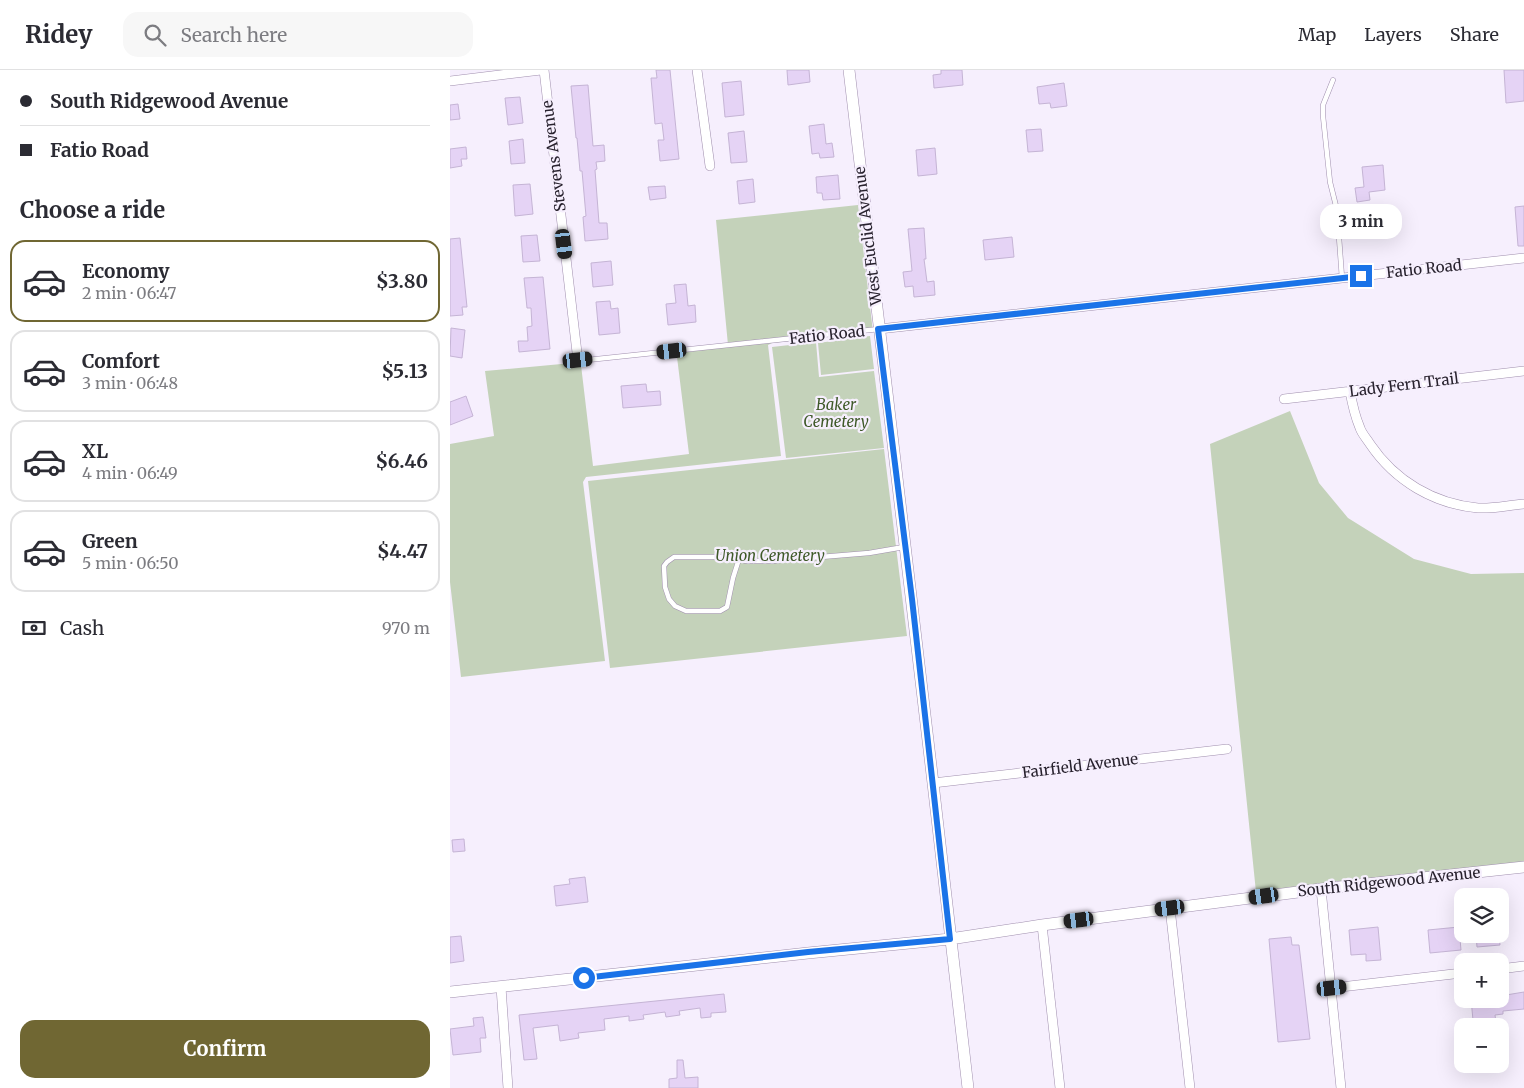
<!DOCTYPE html>
<meta charset="utf-8">
<style>
:root{--surface:#fff;--page:#f7f7f7;--text:#2b2b33;--muted:#7c7c81;--line:#e1e1e2;--accent:#706733}
body{margin:0;font-family:Merriweather,serif;background:var(--page);color:var(--text);height:100vh;display:flex;flex-direction:column;font-size:19px;white-space:nowrap}
*{box-sizing:border-box;margin:0}
p{font-size:16px;color:var(--muted)}
.icon{flex:none;width:28px;height:28px;fill:none;stroke:currentColor;stroke-width:2;stroke-linecap:round;stroke-linejoin:round}
.map{position:relative;flex:1;overflow:hidden}
.drawer{display:flex;flex-direction:column;background:var(--surface);width:450px}
.drawer>*{flex:none}
.top-card{display:grid;align-content:center;height:110px;padding:0 20px;background:var(--surface)}
.fabs{position:absolute;left:1004px;top:818px;display:grid;gap:10px}
.fabs a{display:grid;place-items:center;width:55px;height:55px;border-radius:10px;background:var(--surface);box-shadow:0 5px 20px #0002;font-size:25px}
.end{position:absolute;width:22px;height:22px;margin:-11px;border:6px solid #1a73e8;background:#fff;box-shadow:0 0 0 2px #fff}
.from{border-radius:50%}
.bubble{position:absolute;height:35px;border-radius:15px;background:var(--surface);box-shadow:0 5px 20px #0002;font-size:16px;font-weight:700;line-height:35px;text-align:center}
.car{position:absolute;width:15px;height:30px;margin:-15px -8px;border-radius:6px;box-shadow:0 0 4px 1px #0007;background:linear-gradient(#222 24%,#8ab4d8 0 40%,#222 0 76%,#8ab4d8 0 86%,#222 0)}
.top-card b{display:flex;align-items:center;gap:18px;height:48px;font-size:19px}
.top-card b+b{border-top:1px solid var(--line)}
.top-card i{width:12px;height:12px;background:var(--text)}
ul{padding:0;list-style:none}
li{display:flex;align-items:center;gap:15px;height:82px;margin:0 10px 8px;padding:0 10px;border:2px solid var(--line);border-radius:15px}
li div{flex:1}
li b{display:block;font-size:19px}
li em{font-style:normal;font-weight:700}
li.current{border-color:var(--accent)}
li>.icon{width:45px;height:45px;stroke-width:1.5}
h2{padding:0 20px;font-size:22px;line-height:60px}
.pay{display:flex;align-items:center;gap:12px;height:55px;padding:0 20px;font-size:19px}
.pay p{margin-inline-start:auto}
.action{display:flex;gap:10px;margin-top:auto;padding:10px 20px}
.action a{flex:1;height:58px;border-radius:15px;background:var(--accent);color:#fff;font-size:20px;font-weight:700;line-height:58px;text-align:center}
header{display:flex;align-items:center;gap:30px;box-sizing:border-box;height:70px;padding:0 25px;background:var(--surface);border-bottom:1px solid var(--line)}
header strong{font-size:24px}
nav{display:flex;gap:28px;margin-inline-start:auto;font-size:18px}
.search{width:350px;height:45px;background:var(--page);display:flex;align-items:center;gap:12px;box-sizing:border-box;padding:0 18px;border-radius:15px;color:var(--muted);font-size:19px}
main{display:flex;flex:1;min-height:0}
.map>svg:first-child{display:block}
.green{fill:#c4d2ba}
.building{fill:#e5d3f5;stroke:#c5b4d5}
.lines{fill:none;stroke-linecap:round;stroke-linejoin:round}
.lane-casing{stroke:#a08fae;stroke-width:5.5}
.street-casing{stroke:#a08fae;stroke-width:10}
.secondary-casing{stroke:#a08fae;stroke-width:12}
.lane{stroke:#fff;stroke-width:4.5}
.street{stroke:#fff;stroke-width:9}
.secondary{stroke:#fff;stroke-width:11}
.route{stroke:#1a73e8;stroke-width:6}
.labels{text-anchor:middle;stroke-width:4.5;stroke-linejoin:round;paint-order:stroke}
.street-label{font-size:15px;fill:#28222e;stroke:#f6effd}
.park-label{font-size:15px;font-style:italic;fill:#3e5928;stroke:#f6effd}
</style>
<header>
<strong>Ridey</strong>
<div class="search"><svg class="icon" aria-label="search" viewBox="0 0 24 24"><circle cx="10" cy="10" r="6"/><path d="M15 15l6 6"/></svg>Search here</div>
<nav><a>Map</a><a>Layers</a><a>Share</a></nav>
</header>
<main>
<section class="drawer">
<div class="top-card">
<b><i class="from"></i>South Ridgewood Avenue</b>
<b><i></i>Fatio Road</b>
</div>
<h2>Choose a ride</h2>
<ul>
<li class="current"><svg class="icon" aria-label="car" viewBox="0 0 24 24"><path d="M5 17H2v-5l4-1 3-4h7l3 4 3 1v5h-3M9 17h6M6 11h13"/><circle cx="7" cy="17" r="2"/><circle cx="17" cy="17" r="2"/></svg><div><b>Economy</b><p>2 min · 06:47</p></div><em>$3.80</em></li>
<li><svg class="icon" aria-label="car" viewBox="0 0 24 24"><path d="M5 17H2v-5l4-1 3-4h7l3 4 3 1v5h-3M9 17h6M6 11h13"/><circle cx="7" cy="17" r="2"/><circle cx="17" cy="17" r="2"/></svg><div><b>Comfort</b><p>3 min · 06:48</p></div><em>$5.13</em></li>
<li><svg class="icon" aria-label="car" viewBox="0 0 24 24"><path d="M5 17H2v-5l4-1 3-4h7l3 4 3 1v5h-3M9 17h6M6 11h13"/><circle cx="7" cy="17" r="2"/><circle cx="17" cy="17" r="2"/></svg><div><b>XL</b><p>4 min · 06:49</p></div><em>$6.46</em></li>
<li><svg class="icon" aria-label="car" viewBox="0 0 24 24"><path d="M5 17H2v-5l4-1 3-4h7l3 4 3 1v5h-3M9 17h6M6 11h13"/><circle cx="7" cy="17" r="2"/><circle cx="17" cy="17" r="2"/></svg><div><b>Green</b><p>5 min · 06:50</p></div><em>$4.47</em></li>
</ul>
<div class="pay"><svg class="icon" aria-label="cash" viewBox="0 0 24 24"><path d="M3 7h18v10H3z"/><circle cx="12" cy="12" r="2"/></svg>Cash<p>970 m</p></div>
<div class="action"><a>Confirm</a></div>
</section>
<div class="map">
<svg width="1074" height="1018" viewBox="0 0 1074 1018">
<rect width="100%" height="100%" fill="#f6effd"/>
<path class="green" d="M 408,135 L 423,262 L 322,273 L 318,275 L 331,386 L 136,407 L 133,412 L 155,591 L 11,607 L 0,512 L 0,374 L 44,366 L 35,301 L 122,293 L 123,296 L 131,295 L 143,396 L 239,384 L 226,279 L 278,275 L 266,150 Z
M 420,266 L 424,299 L 371,305 L 368,273 Z
M 366,272 L 369,307 L 424,301 L 434,378 L 336,388 L 322,277 Z
M 840,341 L 869,413 L 898,448 L 964,489 L 1021,504 L 1074,503 L 1074,792 L 806,822 L 760,374 Z
M 434,379 L 457,566 L 160,598 L 138,411 Z"/>
<path class="building" d="M 206,0 L 220,0 L 229,89 L 210,91 L 208,70 L 214,70 L 212,53 L 205,54 L 201,8 L 207,8 Z
M 337,0 L 359,0 L 360,12 L 338,15 Z
M 491,0 L 512,0 L 513,15 L 484,18 L 483,5 L 491,4 Z
M 1054,0 L 1074,0 L 1074,31 L 1056,33 Z
M 291,11 L 294,45 L 275,47 L 272,13 Z
M 614,13 L 617,36 L 601,38 L 600,33 L 589,34 L 587,17 Z
M 138,15 L 143,76 L 154,75 L 155,91 L 146,92 L 147,99 L 145,100 L 149,153 L 157,153 L 158,169 L 135,171 L 133,147 L 136,146 L 132,101 L 130,101 L 127,68 L 126,68 L 121,16 Z
M 70,27 L 73,53 L 58,55 L 55,28 Z
M 8,34 L 10,49 L 0,50 L 0,35 Z
M 374,54 L 376,74 L 382,73 L 384,87 L 370,88 L 369,83 L 362,84 L 359,56 Z
M 591,59 L 593,81 L 578,82 L 576,60 Z
M 294,61 L 297,92 L 281,93 L 278,63 Z
M 73,69 L 75,93 L 61,94 L 59,71 Z
M 16,77 L 17,89 L 11,89 L 12,96 L 0,98 L 0,79 Z
M 485,78 L 487,104 L 468,106 L 466,80 Z
M 933,95 L 935,120 L 919,122 L 920,130 L 907,132 L 905,118 L 914,117 L 912,97 Z
M 388,105 L 390,129 L 373,130 L 372,123 L 367,123 L 366,107 Z
M 303,109 L 305,132 L 289,134 L 287,111 Z
M 80,114 L 83,144 L 65,146 L 63,115 Z
M 215,116 L 216,128 L 200,130 L 198,117 Z
M 1074,136 L 1074,176 L 1068,176 L 1065,137 Z
M 474,158 L 476,189 L 474,189 L 477,212 L 484,211 L 485,225 L 464,227 L 463,216 L 455,217 L 453,202 L 462,201 L 458,159 Z
M 87,165 L 90,191 L 73,192 L 71,166 Z
M 562,167 L 564,187 L 535,190 L 533,170 Z
M 10,168 L 17,237 L 12,237 L 13,245 L 0,246 L 0,169 Z
M 161,191 L 163,215 L 143,217 L 141,193 Z
M 93,207 L 100,279 L 69,282 L 68,271 L 78,271 L 77,257 L 82,256 L 81,238 L 77,238 L 74,208 Z
M 236,214 L 238,236 L 245,235 L 246,252 L 218,255 L 216,234 L 226,233 L 224,215 Z
M 160,231 L 161,239 L 168,238 L 170,263 L 149,265 L 146,232 Z
M 1,258 L 15,260 L 12,288 L 0,286 Z
M 196,314 L 197,322 L 210,321 L 211,335 L 173,338 L 171,316 Z
M 16,326 L 23,346 L 0,355 L 0,332 Z
M 14,769 L 15,781 L 3,782 L 2,770 Z
M 135,807 L 138,832 L 106,836 L 104,816 L 120,814 L 119,809 Z
M 928,857 L 931,890 L 916,891 L 916,884 L 901,885 L 899,860 Z
M 1009,857 L 1011,880 L 980,883 L 978,860 Z
M 1026,864 L 1049,864 L 1050,875 L 1027,877 Z
M 11,866 L 14,891 L 0,893 L 0,867 Z
M 841,867 L 842,875 L 849,875 L 860,969 L 828,972 L 819,869 Z
M 1074,922 L 1074,939 L 1053,941 L 1053,944 L 1045,945 L 1046,953 L 1030,954 L 1029,950 L 1023,950 L 1021,929 L 1050,929 L 1050,926 Z
M 274,924 L 276,942 L 261,943 L 261,947 L 251,948 L 250,938 L 229,941 L 230,945 L 216,947 L 215,942 L 193,945 L 194,949 L 179,951 L 179,946 L 154,949 L 155,960 L 128,963 L 129,968 L 110,971 L 108,955 L 83,958 L 87,989 L 74,990 L 69,945 Z
M 33,947 L 36,968 L 30,968 L 31,982 L 3,985 L 0,959 L 24,956 L 23,948 Z
M 227,990 L 233,990 L 235,1008 L 248,1007 L 248,1018 L 219,1018 L 219,1009 L 227,1008 Z"/>
<g class="lines">
<g class="lane-casing">
<path id="lane" d="M 883,10 L 873,35 L 873,46 L 880,112 L 887,140 L 892,208
M 128,291 L 429,259
M 289,489 L 283,508 L 277,537 L 270,541 L 236,541 L 225,536 L 219,529 L 215,517 L 214,496 L 217,492 L 224,487 L 269,487 L 297,491 L 322,491 L 419,483 L 454,477"/>
</g>
<g class="street-casing">
<path id="street" d="M 94,0 L 128,291
M 247,0 L 260,96
M 0,11 L 91,0
M 429,259 L 1074,188
M 900,321 C 902,333 905,346 910,358 C 912,364 917,369 920,374 C 945,411 984,434 1028,438 C 1043,439 1059,435 1074,434
M 834,329 L 1074,301
M 483,713 L 777,679
M 871,819 L 891,1018
M 720,838 L 740,1018
M 592,855 L 610,1018
M 1050,899 L 1074,896
M 51,917 L 58,1018
M 882,918 L 1012,903"/>
</g>
<g class="secondary-casing">
<path id="secondary" d="M 399,0 L 483,713 L 518,1018
M 0,922 L 358,883 L 500,869 L 592,855 L 871,819 L 1074,797"/>
</g>
<use href="#lane" class="lane"/>
<use href="#street" class="street"/>
<use href="#secondary" class="secondary"/>
</g>
<g class="lines">
<path class="route" d="M 134,908 L 358,882 L 500,869 L 462,529 L 428,259 L 911,206"/>
</g>
<g class="labels">
<g class="street-label">
<text transform="translate(104 86) rotate(-97)" y="5">Stevens Avenue</text>
<text transform="translate(418 166) rotate(-97)" y="5">West Euclid Avenue</text>
<text transform="translate(974 199) rotate(-6)" y="5">Fatio Road</text>
<text transform="translate(377 265) rotate(-6)" y="5">Fatio Road</text>
<text transform="translate(954 315) rotate(-7)" y="5">Lady Fern Trail</text>
<text transform="translate(630 696) rotate(-7)" y="5">Fairfield Avenue</text>
<text transform="translate(939 812) rotate(-6)" y="5">South Ridgewood Avenue</text>
</g>
<g class="park-label">
<text x="386" y="340">Baker<tspan x="386" dy="17">Cemetery</tspan></text>
<text x="320" y="491">Union Cemetery</text>
</g>
</g>
</svg>
<div class="fabs">
<a><svg class="icon" aria-label="layers" viewBox="0 0 24 24"><path d="M12 4l9 5-9 5-9-5zM3 14l9 5 9-5"/></svg></a>
<a>+</a>
<a>−</a>
</div>
<i class="end from" style="left:134px;top:908px"></i>
<i class="end" style="left:911px;top:206px"></i>
<div class="bubble" style="left:870px;top:134px;width:82px">3 min</div>
<i class="car" style="left:114px;top:174px;rotate:173deg"></i>
<i class="car" style="left:222px;top:281px;rotate:264deg"></i>
<i class="car" style="left:128px;top:290px;rotate:84deg"></i>
<i class="car" style="left:814px;top:826px;rotate:262deg"></i>
<i class="car" style="left:720px;top:838px;rotate:263deg"></i>
<i class="car" style="left:629px;top:850px;rotate:263deg"></i>
<i class="car" style="left:882px;top:918px;rotate:84deg"></i>
</div>
</main>
